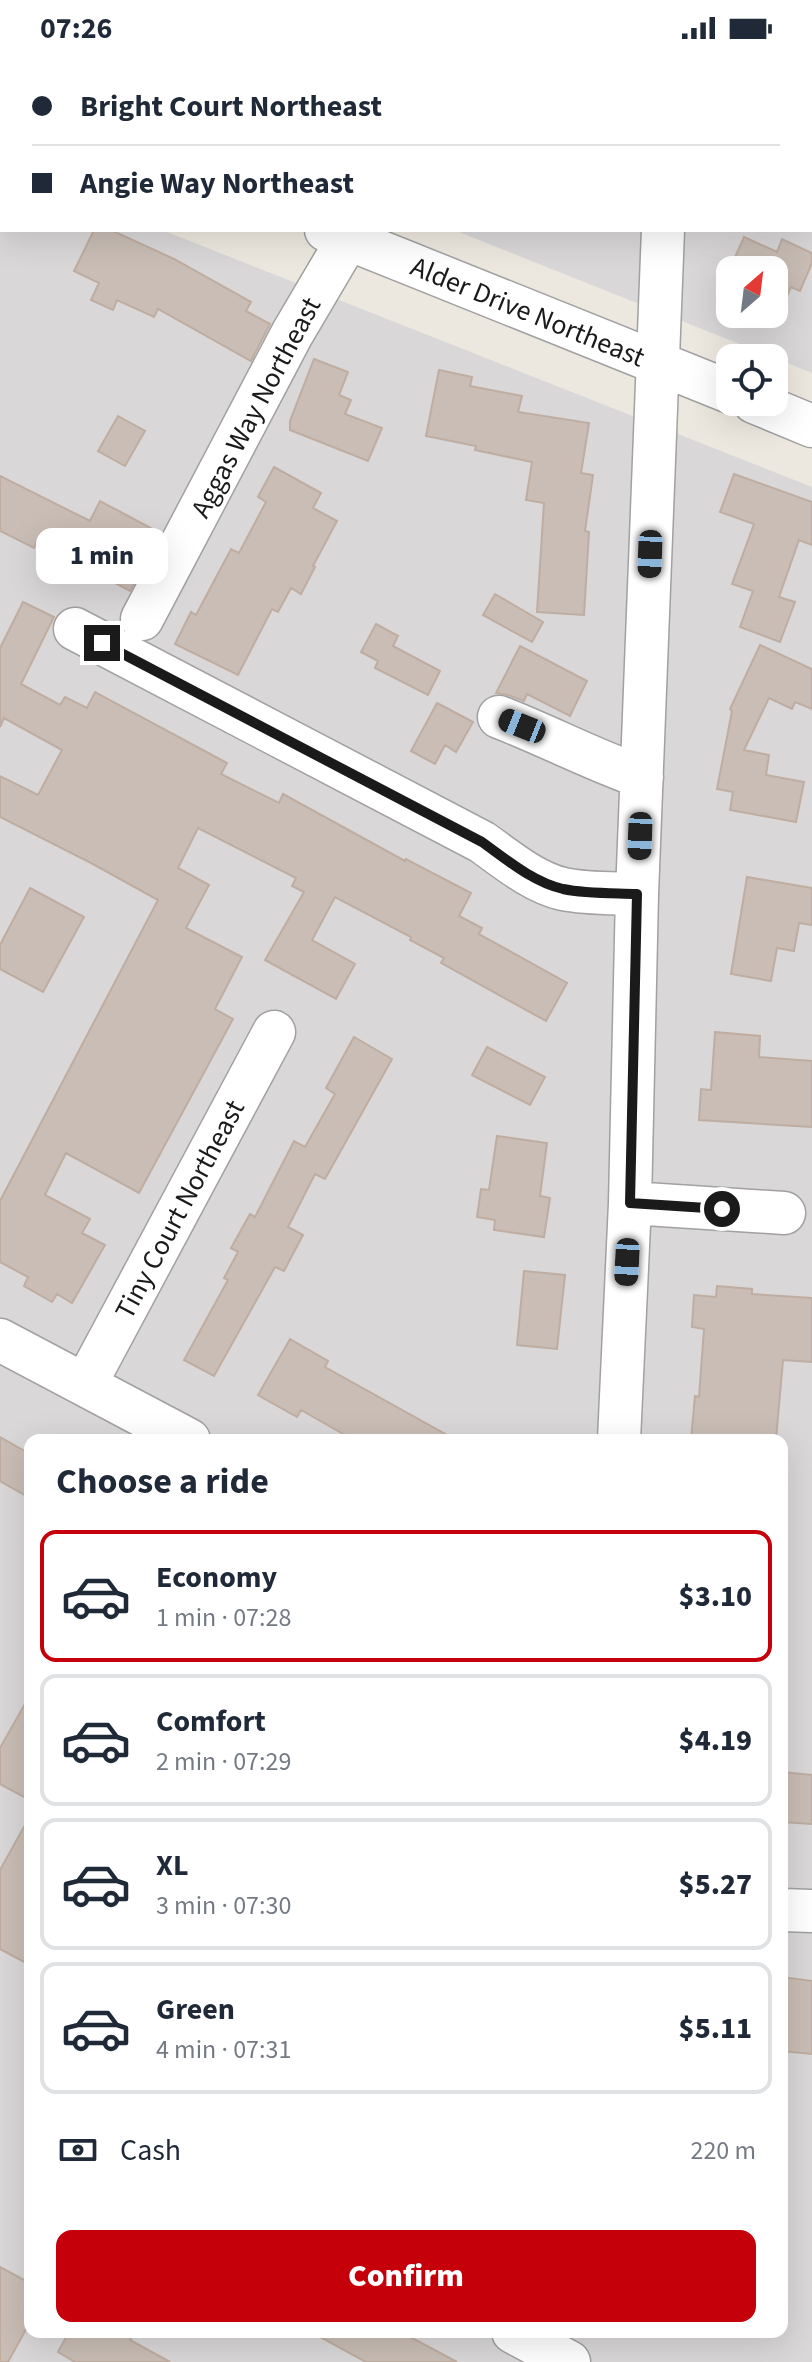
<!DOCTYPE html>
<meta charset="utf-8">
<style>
:root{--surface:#fff;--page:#f2f2f3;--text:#1f2937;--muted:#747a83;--line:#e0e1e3;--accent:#c5000a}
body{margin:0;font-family:"Source Sans 3",sans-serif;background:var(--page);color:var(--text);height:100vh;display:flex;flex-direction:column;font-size:30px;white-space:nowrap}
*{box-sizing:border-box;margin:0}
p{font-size:26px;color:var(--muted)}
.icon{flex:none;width:44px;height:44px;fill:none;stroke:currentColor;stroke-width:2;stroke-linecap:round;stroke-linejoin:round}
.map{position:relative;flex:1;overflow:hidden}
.drawer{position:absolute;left:24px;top:1378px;width:764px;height:904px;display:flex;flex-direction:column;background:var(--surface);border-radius:16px;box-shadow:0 8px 32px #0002}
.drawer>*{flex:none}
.top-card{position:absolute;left:0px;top:0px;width:812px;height:176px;box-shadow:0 8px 32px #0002;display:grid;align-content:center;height:176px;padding:0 32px;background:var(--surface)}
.needle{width:52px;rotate:28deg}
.controls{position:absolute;left:716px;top:200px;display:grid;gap:16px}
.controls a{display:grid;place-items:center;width:72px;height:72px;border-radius:16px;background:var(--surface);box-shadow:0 8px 32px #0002;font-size:40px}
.end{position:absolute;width:36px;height:36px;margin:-18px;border:10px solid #1a1a1a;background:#fff;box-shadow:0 0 0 4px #fff}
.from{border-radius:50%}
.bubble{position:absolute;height:56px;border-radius:16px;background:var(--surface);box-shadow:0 8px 32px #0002;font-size:26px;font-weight:800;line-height:56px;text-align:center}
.car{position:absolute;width:24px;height:48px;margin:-24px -12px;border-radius:10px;box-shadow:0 0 6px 2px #0007;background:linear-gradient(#222 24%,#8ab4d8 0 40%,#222 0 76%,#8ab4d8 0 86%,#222 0)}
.top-card b{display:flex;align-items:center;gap:28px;height:76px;font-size:30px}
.top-card b+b{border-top:2px solid var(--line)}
.top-card i{width:20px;height:20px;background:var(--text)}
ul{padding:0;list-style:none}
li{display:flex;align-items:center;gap:24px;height:132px;margin:0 16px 12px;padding:0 16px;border:4px solid var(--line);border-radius:16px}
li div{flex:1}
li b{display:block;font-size:30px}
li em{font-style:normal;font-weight:800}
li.active{border-color:var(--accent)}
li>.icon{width:72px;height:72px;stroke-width:1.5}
h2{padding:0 32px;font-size:36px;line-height:96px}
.pay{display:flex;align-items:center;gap:20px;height:88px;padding:0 32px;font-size:30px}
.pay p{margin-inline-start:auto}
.button{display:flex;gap:16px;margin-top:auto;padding:16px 32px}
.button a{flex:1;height:92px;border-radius:16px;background:var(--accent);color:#fff;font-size:32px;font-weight:800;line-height:92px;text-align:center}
.status{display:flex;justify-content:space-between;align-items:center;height:56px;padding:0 40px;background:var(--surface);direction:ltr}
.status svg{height:22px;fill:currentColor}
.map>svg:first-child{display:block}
.residential{fill:#d9d7d7;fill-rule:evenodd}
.building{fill:#c9bdb5;stroke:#bfada1;stroke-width:2}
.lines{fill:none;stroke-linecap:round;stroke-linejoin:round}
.minor-casing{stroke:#a1a1a1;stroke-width:45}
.minor{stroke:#fff;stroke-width:42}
.route{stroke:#1a1a1a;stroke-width:10}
.labels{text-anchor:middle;stroke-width:7;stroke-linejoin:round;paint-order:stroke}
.street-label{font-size:28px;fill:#1a1a1a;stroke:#fff}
</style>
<div class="status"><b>07:26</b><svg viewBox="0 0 49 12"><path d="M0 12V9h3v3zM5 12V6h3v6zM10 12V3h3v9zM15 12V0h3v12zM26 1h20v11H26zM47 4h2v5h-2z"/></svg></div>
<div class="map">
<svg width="812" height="2306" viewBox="0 0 812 2306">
<rect width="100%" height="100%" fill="#ede8df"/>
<path class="residential" d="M 18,0 L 812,0 L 812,317 L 454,174 L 810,174 L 810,2 L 23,2 ZM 730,214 L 774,214 L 774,258 L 730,258 Z
M 0,110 L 2,111 L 2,174 L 162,174 L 812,431 L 812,2306 L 0,2306 ZM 30,1384 L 782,1384 L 782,2276 L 30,2276 Z"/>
<path class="building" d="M 94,174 L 111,174 L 174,203 L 251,246 L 246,255 L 270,268 L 251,305 L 158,253 L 154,261 L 117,244 L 113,254 L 91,244 L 99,227 L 74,215 Z
M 744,181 L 777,196 L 782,183 L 812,197 L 812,207 L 800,235 L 791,231 L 781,253 L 774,249 L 774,214 L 730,214 L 730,229 L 724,226 Z
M 314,303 L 348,316 L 339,339 L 351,344 L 345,358 L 382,372 L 368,405 L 290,374 L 290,365 Z
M 439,314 L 472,321 L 470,330 L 522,340 L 518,356 L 589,367 L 581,417 L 593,419 L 585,475 L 589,476 L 584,559 L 537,556 L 544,447 L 526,444 L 532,406 L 475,394 L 476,390 L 426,380 Z
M 118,360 L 145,375 L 125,410 L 98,395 Z
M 274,411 L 321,437 L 313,452 L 337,465 L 313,510 L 315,511 L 301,538 L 291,532 L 278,556 L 272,553 L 238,619 L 175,588 L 191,556 L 196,559 L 231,493 L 239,497 L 266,446 L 258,441 Z
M 734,418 L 812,446 L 812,489 L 799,484 L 779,541 L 795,546 L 780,586 L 740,571 L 753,535 L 732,528 L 754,468 L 720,456 Z
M 0,420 L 90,465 L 100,445 L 160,477 L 130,535 L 102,520 L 106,513 L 40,478 L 34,492 L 0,475 Z
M 495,538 L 543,566 L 532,586 L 483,559 Z
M 23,546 L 54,561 L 21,628 L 60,649 L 65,641 L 87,652 L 95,636 L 227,707 L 221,718 L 279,747 L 283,738 L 405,805 L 406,803 L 471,837 L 459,860 L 482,872 L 479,878 L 567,927 L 546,965 L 441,907 L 444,902 L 410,884 L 411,881 L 335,841 L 312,884 L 355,908 L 336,943 L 265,904 L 304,836 L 292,830 L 296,822 L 198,772 L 178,812 L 209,829 L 186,872 L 242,901 L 215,953 L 233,963 L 139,1137 L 66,1097 L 45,1139 L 90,1163 L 82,1177 L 105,1189 L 72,1247 L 57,1238 L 52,1246 L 24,1230 L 28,1221 L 0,1206 L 0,1145 L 158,844 L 91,807 L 0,761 L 0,720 L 38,739 L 62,694 L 4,662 L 0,671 L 0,592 Z
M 376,568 L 398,580 L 393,590 L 440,615 L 428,639 L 375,612 L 378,605 L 361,596 Z
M 760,589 L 812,613 L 812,653 L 795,646 L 792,653 L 769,642 L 744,694 L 769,699 L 766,719 L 804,726 L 796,766 L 730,754 L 733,736 L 717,733 L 732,655 L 730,653 Z
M 520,590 L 587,625 L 570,660 L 527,638 L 524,645 L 508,639 L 496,637 Z
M 437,647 L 473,666 L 456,696 L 445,689 L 435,708 L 411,695 Z
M 747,821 L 812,832 L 812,869 L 799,867 L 794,895 L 777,892 L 771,925 L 731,918 Z
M 30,832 L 84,861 L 43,936 L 0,913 L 0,889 Z
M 715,976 L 760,980 L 759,1001 L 812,1005 L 812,1071 L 699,1064 L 701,1033 L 711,1034 Z
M 354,981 L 392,1003 L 325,1123 L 315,1118 L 288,1171 L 303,1179 L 284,1215 L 275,1211 L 214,1320 L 184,1304 L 228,1224 L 224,1222 L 238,1196 L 231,1192 L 250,1158 L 255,1161 L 294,1085 L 305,1091 L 335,1038 L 326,1032 Z
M 487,991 L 545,1021 L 530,1049 L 472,1019 Z
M 497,1080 L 547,1087 L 540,1140 L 550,1142 L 544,1181 L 494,1174 L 495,1164 L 477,1161 L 481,1133 L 489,1134 Z
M 524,1215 L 565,1219 L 557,1293 L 517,1289 Z
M 717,1230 L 752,1233 L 752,1238 L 812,1242 L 812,1306 L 783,1304 L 776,1383 L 738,1379 L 737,1384 L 691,1384 L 695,1340 L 699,1341 L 704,1273 L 692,1271 L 694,1239 L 716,1241 Z
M 290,1283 L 328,1305 L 325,1311 L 456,1384 L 354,1384 L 301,1354 L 297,1361 L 258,1339 Z
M 0,1381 L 30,1398 L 30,1442 L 0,1425 Z
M 30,1639 L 30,1744 L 0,1728 L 0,1692 Z
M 782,1716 L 812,1719 L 812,1768 L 782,1766 Z
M 30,1760 L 30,1909 L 0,1893 L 0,1814 Z
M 782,1921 L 812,1925 L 812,1998 L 782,1995 Z
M 0,2211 L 30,2227 L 30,2266 L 8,2306 L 0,2306 Z
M 69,2276 L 134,2276 L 130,2284 L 170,2306 L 75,2306 L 58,2296 Z
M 311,2276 L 401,2276 L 457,2306 L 366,2306 Z"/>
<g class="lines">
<g class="minor-casing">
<path id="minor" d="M 228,2 L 228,0
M 374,2 L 374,0
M 670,2 L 670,0
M 0,42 L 2,43
M 326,174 L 730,336
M 754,346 L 812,370
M 142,563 L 292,278 L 348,183
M 75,573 L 482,786 C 506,803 533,826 563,833 C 587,838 613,837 637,838
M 499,661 C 548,680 593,704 642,721
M 630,1147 L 784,1157
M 0,1284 L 189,1384
M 85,1329 L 274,976
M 619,1384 L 630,1147 L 637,838 L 663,174
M 782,1854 L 812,1855
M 513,2276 L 569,2306"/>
</g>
<use href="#minor" class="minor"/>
</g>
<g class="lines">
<path class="route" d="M 102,587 L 482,786 C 507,804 533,826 563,833 C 587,838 613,837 637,838 L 630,1147 L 722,1153"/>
</g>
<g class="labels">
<g class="street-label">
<text transform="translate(528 255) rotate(22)" y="10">Alder Drive Northeast</text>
<text transform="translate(255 351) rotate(-62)" y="10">Aggas Way Northeast</text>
<text transform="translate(179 1153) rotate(-62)" y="10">Tiny Court Northeast</text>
</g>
</g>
</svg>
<div class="controls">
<a><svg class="needle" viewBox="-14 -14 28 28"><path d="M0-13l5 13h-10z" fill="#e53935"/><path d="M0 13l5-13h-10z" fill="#747a83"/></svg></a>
<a><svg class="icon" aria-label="locate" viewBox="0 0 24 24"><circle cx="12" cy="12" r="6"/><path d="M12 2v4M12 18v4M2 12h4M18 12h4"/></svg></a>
</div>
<i class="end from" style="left:722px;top:1153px"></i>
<i class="end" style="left:102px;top:587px"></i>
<div class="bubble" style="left:36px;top:472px;width:132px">1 min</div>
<i class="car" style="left:650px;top:498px;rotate:182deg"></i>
<i class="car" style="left:522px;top:670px;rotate:292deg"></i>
<i class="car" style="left:640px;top:780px;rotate:182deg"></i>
<i class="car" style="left:627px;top:1206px;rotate:183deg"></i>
<div class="top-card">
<b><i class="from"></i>Bright Court Northeast</b>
<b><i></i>Angie Way Northeast</b>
</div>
<section class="drawer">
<h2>Choose a ride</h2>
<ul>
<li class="active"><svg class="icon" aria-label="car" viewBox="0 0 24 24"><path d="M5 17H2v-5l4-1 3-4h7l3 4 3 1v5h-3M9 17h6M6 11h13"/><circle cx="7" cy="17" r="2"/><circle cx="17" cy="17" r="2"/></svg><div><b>Economy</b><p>1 min · 07:28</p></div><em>$3.10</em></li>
<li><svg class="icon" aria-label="car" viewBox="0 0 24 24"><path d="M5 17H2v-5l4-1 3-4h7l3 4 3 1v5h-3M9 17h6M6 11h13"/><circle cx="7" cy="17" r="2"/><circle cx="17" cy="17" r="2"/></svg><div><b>Comfort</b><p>2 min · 07:29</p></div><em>$4.19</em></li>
<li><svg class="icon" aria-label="car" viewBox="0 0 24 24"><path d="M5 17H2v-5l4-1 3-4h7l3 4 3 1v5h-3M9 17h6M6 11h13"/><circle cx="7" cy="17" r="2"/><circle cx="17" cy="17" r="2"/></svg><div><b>XL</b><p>3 min · 07:30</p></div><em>$5.27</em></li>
<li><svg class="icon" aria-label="car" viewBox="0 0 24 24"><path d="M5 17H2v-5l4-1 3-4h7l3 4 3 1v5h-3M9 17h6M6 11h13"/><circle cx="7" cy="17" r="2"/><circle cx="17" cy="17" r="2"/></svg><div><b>Green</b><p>4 min · 07:31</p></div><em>$5.11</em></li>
</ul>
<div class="pay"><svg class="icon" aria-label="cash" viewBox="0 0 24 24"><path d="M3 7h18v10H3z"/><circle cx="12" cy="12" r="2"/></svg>Cash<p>220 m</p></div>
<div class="button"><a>Confirm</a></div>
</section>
</div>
